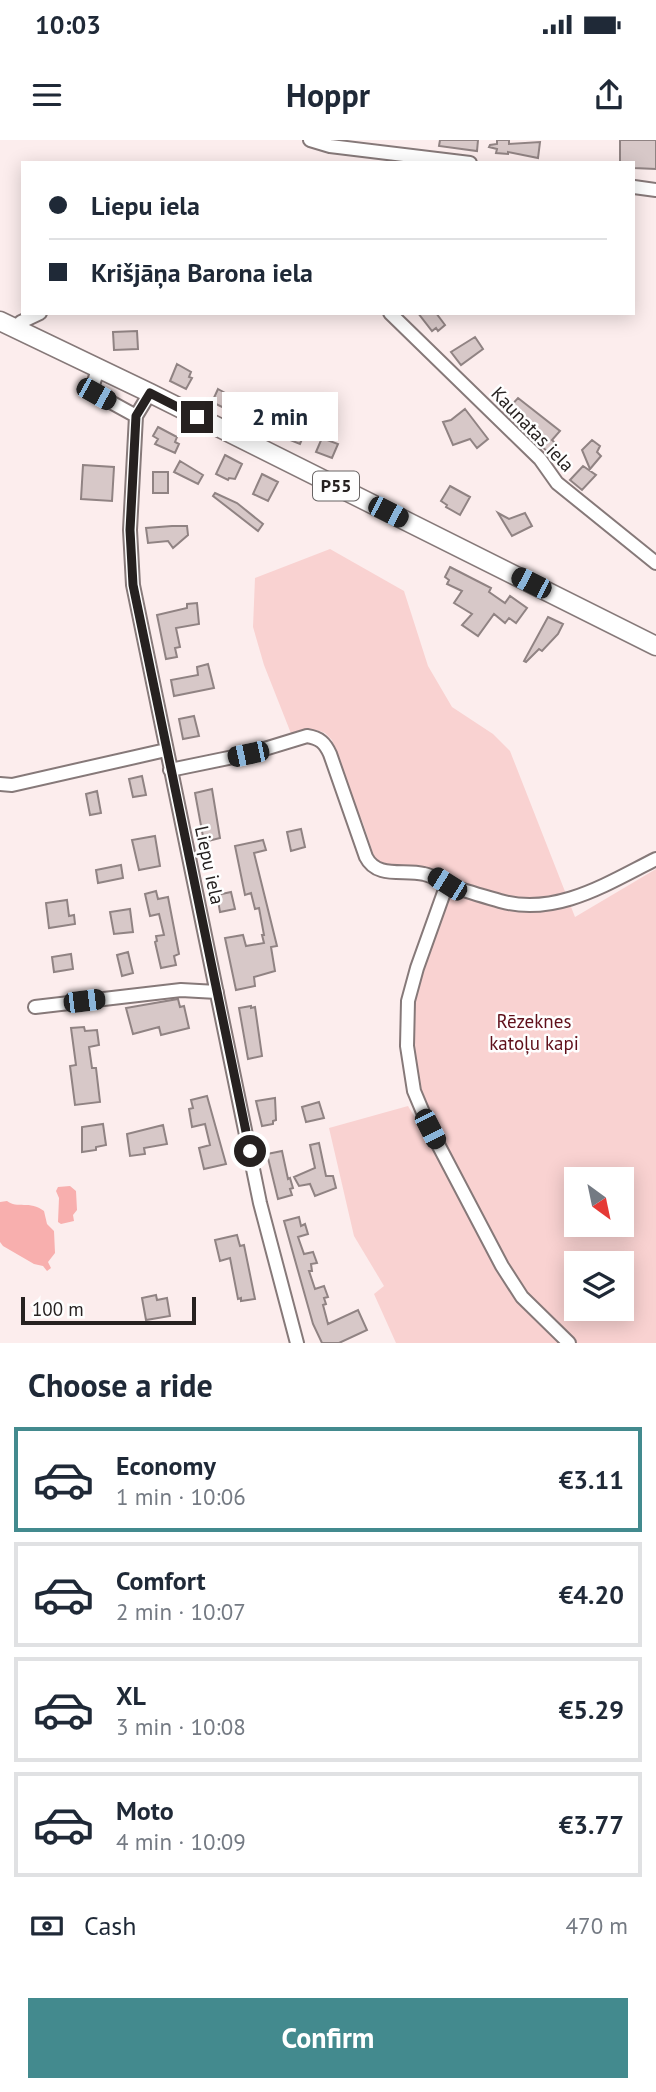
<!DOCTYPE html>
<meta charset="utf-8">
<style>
:root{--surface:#fff;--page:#f2f2f3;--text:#1f2937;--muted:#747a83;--line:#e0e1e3;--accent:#438a8e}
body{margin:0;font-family:"PT Sans",sans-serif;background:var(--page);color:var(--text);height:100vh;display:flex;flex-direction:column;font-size:26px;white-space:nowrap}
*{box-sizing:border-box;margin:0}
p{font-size:23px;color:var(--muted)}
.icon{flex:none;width:38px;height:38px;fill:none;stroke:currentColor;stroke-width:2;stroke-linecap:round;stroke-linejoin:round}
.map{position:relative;height:1203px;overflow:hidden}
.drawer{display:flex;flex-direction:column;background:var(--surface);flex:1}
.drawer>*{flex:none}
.hud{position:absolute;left:21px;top:21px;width:614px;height:154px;border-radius:0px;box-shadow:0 4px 18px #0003;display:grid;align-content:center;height:154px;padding:0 28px;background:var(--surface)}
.needle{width:46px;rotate:147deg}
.buttons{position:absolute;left:564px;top:1027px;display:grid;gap:14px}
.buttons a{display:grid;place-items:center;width:70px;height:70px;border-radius:0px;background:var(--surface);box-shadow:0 4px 18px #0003;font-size:35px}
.scale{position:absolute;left:21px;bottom:18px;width:175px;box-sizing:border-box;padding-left:7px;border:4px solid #262120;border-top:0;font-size:19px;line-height:24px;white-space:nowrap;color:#262120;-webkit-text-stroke:5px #fefefe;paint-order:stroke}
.end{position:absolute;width:32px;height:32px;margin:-16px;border:9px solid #262120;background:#fff;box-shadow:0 0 0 4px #fff}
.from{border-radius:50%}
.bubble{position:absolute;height:49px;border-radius:0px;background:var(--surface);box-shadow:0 4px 18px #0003;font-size:23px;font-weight:600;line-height:49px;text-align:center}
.car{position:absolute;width:21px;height:42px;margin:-21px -10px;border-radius:9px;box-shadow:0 0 5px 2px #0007;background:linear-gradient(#222 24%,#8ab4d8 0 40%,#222 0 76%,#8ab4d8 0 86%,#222 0)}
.hud b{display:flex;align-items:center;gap:24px;height:66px;font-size:26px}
.hud b+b{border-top:2px solid var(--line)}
.hud i{width:18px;height:18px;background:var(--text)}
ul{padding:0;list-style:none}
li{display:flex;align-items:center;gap:21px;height:105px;margin:0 14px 10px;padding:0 14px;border:4px solid var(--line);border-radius:0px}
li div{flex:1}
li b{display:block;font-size:26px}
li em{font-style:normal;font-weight:600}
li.active{border-color:var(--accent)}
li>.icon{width:63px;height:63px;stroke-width:1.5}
h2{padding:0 28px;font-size:32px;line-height:84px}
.pay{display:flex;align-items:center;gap:18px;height:77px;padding:0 28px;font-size:26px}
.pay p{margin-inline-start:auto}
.action{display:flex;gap:14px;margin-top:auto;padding:14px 28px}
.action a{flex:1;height:80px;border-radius:0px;background:var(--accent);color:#fff;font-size:28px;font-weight:600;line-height:80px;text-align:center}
.status{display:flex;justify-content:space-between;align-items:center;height:49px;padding:0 35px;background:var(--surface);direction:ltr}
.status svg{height:19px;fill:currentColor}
header{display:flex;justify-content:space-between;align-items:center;height:91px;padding:0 28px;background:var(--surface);font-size:32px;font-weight:600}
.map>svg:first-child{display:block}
.green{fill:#f9d2d1;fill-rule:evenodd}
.water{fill:#f8afae}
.building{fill:#d7c8c8;stroke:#908383;stroke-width:2}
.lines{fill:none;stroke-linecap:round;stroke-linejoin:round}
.minor-casing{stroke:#867979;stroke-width:16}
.primary-casing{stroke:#867979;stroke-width:21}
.minor{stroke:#fff;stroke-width:12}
.primary{stroke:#fff;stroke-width:18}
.route{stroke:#262120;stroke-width:9}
.labels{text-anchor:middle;stroke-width:5;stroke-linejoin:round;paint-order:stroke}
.shield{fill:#fefefe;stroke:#676363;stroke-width:2}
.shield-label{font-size:18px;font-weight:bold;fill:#262120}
.street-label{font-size:19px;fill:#262120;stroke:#fefefe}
.park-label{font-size:19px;fill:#5f101a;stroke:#fefefe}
</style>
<div class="status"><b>10:03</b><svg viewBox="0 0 49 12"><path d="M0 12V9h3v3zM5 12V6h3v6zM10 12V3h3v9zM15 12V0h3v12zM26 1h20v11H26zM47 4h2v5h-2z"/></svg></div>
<header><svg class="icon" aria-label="menu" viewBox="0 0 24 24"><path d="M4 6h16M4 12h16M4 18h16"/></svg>Hoppr<svg class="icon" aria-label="share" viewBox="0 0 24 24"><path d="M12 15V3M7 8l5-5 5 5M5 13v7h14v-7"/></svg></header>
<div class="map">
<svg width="656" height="1203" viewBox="0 0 656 1203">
<rect width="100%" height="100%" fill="#fceded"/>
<path class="green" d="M 330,409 L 404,451 L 428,526 L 452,567 L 493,594 L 510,611 L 575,777 L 656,729 L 656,1203 L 575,1203 L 542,1175 L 512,1129 L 463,1039 L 417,945 L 412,889 L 412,854 L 442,765 L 441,734 L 376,722 L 363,683 L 343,639 L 332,600 L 325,593 L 317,590 L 292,596 L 264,525 L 253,487 L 255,438 ZM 576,1040 L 621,1040 L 621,1085 L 576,1085 ZM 576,1124 L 621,1124 L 621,1169 L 576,1169 Z
M 408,966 L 451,1036 L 520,1165 L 560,1203 L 396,1203 L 374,1154 L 384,1146 L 354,1096 L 329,988 Z"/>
<path class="water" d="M 70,1046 L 76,1051 L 77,1070 L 73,1075 L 74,1081 L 61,1084 L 58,1082 L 59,1058 L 56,1051 L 58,1047 Z
M 7,1061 C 17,1069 30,1060 44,1071 L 47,1084 L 54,1091 L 55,1113 L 48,1122 L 51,1128 L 47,1131 L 43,1126 L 34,1124 L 3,1106 L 0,1102 L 0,1062 Z"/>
<path class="building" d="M 440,0 L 478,0 L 477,11 L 439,6 Z
M 497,0 L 509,0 L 509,4 L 540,2 L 538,18 L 508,12 L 508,14 L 496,13 L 497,9 L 489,7 L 490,5 L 497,4 Z
M 620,0 L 656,0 L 656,29 L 634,28 L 634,23 L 620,23 Z
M 418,173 L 436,173 L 445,185 L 438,191 L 436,188 L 432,191 Z
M 137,191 L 138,209 L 114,210 L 113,192 Z
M 475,197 L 483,209 L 461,225 L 451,212 Z
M 177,224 L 191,232 L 189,237 L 192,238 L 186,249 L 170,241 Z
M 218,249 L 234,258 L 228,270 L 212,262 Z
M 518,258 L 560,291 L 552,300 L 555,303 L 548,312 L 532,298 L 536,293 L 508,269 Z
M 253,260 L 268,267 L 262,281 L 248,274 Z
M 465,269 L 488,299 L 477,308 L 470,299 L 453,305 L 443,282 L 451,280 Z
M 291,282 L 302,286 L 300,290 L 305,292 L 300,304 L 285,298 Z
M 158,287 L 177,297 L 175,302 L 179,304 L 175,313 L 155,304 L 158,299 L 153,296 Z
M 322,298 L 338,304 L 332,318 L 316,312 Z
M 592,300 L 600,306 L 597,312 L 601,316 L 590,329 L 582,310 Z
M 225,315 L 242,324 L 235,339 L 229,338 L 228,340 L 216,334 Z
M 180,321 L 203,335 L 198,344 L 174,332 Z
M 83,325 L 114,327 L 112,361 L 81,359 Z
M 583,326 L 596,335 L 582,350 L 570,340 Z
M 153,332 L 168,332 L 168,353 L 153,353 Z
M 262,334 L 278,342 L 268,361 L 253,354 Z
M 450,346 L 470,357 L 460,375 L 446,367 L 447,365 L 441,361 Z
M 215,353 L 237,363 L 263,384 L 258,391 L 213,356 Z
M 498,373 L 509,379 L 525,373 L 532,386 L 512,396 Z
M 172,386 L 187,386 L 188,395 L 173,408 L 168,401 L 148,403 L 146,388 Z
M 450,427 L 491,448 L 489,452 L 505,463 L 510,456 L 527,468 L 516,483 L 509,478 L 505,483 L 494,474 L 478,496 L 462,485 L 472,474 L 454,463 L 462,451 L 447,444 L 449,440 L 445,437 Z
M 197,463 L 199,484 L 176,488 L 180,507 L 175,508 L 177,517 L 166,519 L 157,475 L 187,468 L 187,464 Z
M 548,477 L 563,484 L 558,494 L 542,511 L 539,509 L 526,522 L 524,521 Z
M 208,524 L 214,548 L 174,556 L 171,540 L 198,535 L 197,527 Z
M 194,576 L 199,596 L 183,599 L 179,579 Z
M 142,636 L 146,655 L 133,657 L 129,639 Z
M 212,649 L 220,698 L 204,702 L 195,653 Z
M 97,651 L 101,673 L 90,675 L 86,654 Z
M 301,689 L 305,707 L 291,711 L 287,692 Z
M 155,696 L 160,726 L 139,730 L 132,700 Z
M 263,700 L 266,710 L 254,713 L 277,806 L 271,807 L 275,831 L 254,837 L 255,846 L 236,850 L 225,798 L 243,795 L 246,806 L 264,803 L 262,795 L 264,795 L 259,768 L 255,769 L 251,753 L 245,755 L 235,706 Z
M 121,725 L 123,738 L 98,743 L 96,730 Z
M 156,751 L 158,759 L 168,757 L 179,814 L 174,816 L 176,825 L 161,828 L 155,802 L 157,801 L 156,796 L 164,795 L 159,774 L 150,776 L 145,754 Z
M 231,752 L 235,769 L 220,772 L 217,755 Z
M 67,760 L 69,776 L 74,775 L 75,784 L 49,788 L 46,763 Z
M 130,769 L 133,792 L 114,794 L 110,772 Z
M 128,812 L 133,833 L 122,836 L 117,815 Z
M 71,814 L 73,829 L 54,832 L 52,817 Z
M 178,859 L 180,867 L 184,866 L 189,888 L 161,895 L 159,887 L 133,894 L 126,868 Z
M 251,866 L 251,868 L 255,867 L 262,916 L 248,919 L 239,868 Z
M 84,887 L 85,891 L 97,890 L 99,905 L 89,907 L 92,928 L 96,928 L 100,962 L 75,965 L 70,926 L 76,925 L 71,888 Z
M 207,956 L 226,1024 L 204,1029 L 199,1008 L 210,1005 L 205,984 L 192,987 L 189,969 L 193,968 L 191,960 Z
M 275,958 L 276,980 L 273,981 L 273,984 L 262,986 L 256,961 Z
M 319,962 L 324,978 L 306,982 L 302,967 Z
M 103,984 L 106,1005 L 96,1007 L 96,1010 L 82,1012 L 82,987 Z
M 163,985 L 167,1004 L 144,1008 L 145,1014 L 130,1016 L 127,994 Z
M 319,1003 L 326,1036 L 333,1036 L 336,1048 L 315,1056 L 310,1044 L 299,1046 L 294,1037 L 315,1028 L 310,1005 Z
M 282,1011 L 288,1039 L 290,1038 L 293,1048 L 290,1049 L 292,1055 L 278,1059 L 267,1014 Z
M 299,1077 L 301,1086 L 305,1084 L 308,1094 L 298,1097 L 304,1114 L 313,1112 L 317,1123 L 311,1124 L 312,1131 L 309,1131 L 315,1149 L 324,1146 L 328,1157 L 324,1158 L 326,1164 L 323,1165 L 328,1184 L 358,1170 L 367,1190 L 339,1203 L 322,1203 L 313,1184 L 284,1081 Z
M 237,1095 L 240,1106 L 244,1105 L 255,1159 L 241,1161 L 241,1158 L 238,1159 L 230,1118 L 220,1121 L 215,1100 Z
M 156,1155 L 157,1160 L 167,1158 L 170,1176 L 146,1180 L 142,1158 Z"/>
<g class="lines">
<g class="minor-casing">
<path id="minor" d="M 310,0 L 330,6 L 470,23
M 634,47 L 656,50
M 390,173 L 540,319 L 557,343 L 656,423
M 15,189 L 21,182 L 40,173
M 98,229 L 93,245 L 96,254 L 136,276
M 150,253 L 136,276 L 130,390 L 133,445 L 260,1063 L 297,1203
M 170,630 L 248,614 L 307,596 C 320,598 325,603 330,614 L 366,717 C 377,739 404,729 424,734 C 434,736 440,742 448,745 C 465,751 483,756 500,761 C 556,777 608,743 656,719
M 0,644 L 12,645 L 166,610
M 447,744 L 417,828 L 408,861 L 407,906 L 414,951 L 430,989 L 502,1126 L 522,1157 L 569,1203
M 35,867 L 181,850 L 217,852"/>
</g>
<g class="primary-casing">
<path id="primary" d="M 0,181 L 150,253 L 656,506"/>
</g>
<use href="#minor" class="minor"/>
<use href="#primary" class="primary"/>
</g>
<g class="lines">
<path class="route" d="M 197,277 L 150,253 L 136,276 L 130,390 L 133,445 L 250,1011"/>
</g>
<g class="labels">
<rect class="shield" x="313" y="331.5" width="46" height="29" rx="5"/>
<g class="shield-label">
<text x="336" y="352">P55</text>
</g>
<g class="street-label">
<text transform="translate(533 289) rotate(46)" y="7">Kaunatas iela</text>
<text transform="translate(210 725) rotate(78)" y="7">Liepu iela</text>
</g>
<g class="park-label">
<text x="534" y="888">Rēzeknes<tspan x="534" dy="22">katoļu kapi</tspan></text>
</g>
</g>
</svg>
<div class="buttons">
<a><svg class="needle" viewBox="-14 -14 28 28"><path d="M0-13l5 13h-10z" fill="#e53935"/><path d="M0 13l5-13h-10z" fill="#747a83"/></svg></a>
<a><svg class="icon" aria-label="layers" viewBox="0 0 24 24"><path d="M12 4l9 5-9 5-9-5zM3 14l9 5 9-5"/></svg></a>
</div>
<div class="scale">100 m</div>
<i class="end from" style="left:250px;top:1011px"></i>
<i class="end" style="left:197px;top:277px"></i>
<div class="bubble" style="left:222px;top:252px;width:116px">2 min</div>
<i class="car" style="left:96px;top:254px;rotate:119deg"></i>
<i class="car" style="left:388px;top:372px;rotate:117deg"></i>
<i class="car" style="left:531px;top:443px;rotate:297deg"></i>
<i class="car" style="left:248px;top:614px;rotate:258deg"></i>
<i class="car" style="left:447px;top:744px;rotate:302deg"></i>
<i class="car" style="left:84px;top:861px;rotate:83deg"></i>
<i class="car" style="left:430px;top:989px;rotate:153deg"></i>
<div class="hud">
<b><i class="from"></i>Liepu iela</b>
<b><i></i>Krišjāņa Barona iela</b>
</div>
</div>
<section class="drawer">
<h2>Choose a ride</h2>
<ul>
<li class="active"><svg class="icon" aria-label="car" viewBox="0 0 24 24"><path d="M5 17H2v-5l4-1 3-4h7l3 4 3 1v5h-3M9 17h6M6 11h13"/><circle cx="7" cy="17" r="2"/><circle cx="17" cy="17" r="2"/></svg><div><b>Economy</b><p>1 min · 10:06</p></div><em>€3.11</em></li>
<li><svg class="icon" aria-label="car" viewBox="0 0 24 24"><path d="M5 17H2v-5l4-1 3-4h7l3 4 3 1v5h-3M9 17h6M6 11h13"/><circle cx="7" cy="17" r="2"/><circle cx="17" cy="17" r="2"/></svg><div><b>Comfort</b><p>2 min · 10:07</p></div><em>€4.20</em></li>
<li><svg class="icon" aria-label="car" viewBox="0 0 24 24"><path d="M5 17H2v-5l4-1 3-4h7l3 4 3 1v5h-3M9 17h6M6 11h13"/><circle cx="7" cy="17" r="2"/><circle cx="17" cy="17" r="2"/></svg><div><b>XL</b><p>3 min · 10:08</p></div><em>€5.29</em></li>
<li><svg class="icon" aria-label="car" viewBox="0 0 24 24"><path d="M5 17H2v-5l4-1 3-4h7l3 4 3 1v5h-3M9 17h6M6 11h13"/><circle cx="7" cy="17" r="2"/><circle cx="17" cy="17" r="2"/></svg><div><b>Moto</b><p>4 min · 10:09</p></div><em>€3.77</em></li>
</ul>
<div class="pay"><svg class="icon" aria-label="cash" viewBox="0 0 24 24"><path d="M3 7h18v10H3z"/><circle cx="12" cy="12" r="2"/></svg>Cash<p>470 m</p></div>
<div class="action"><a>Confirm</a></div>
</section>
